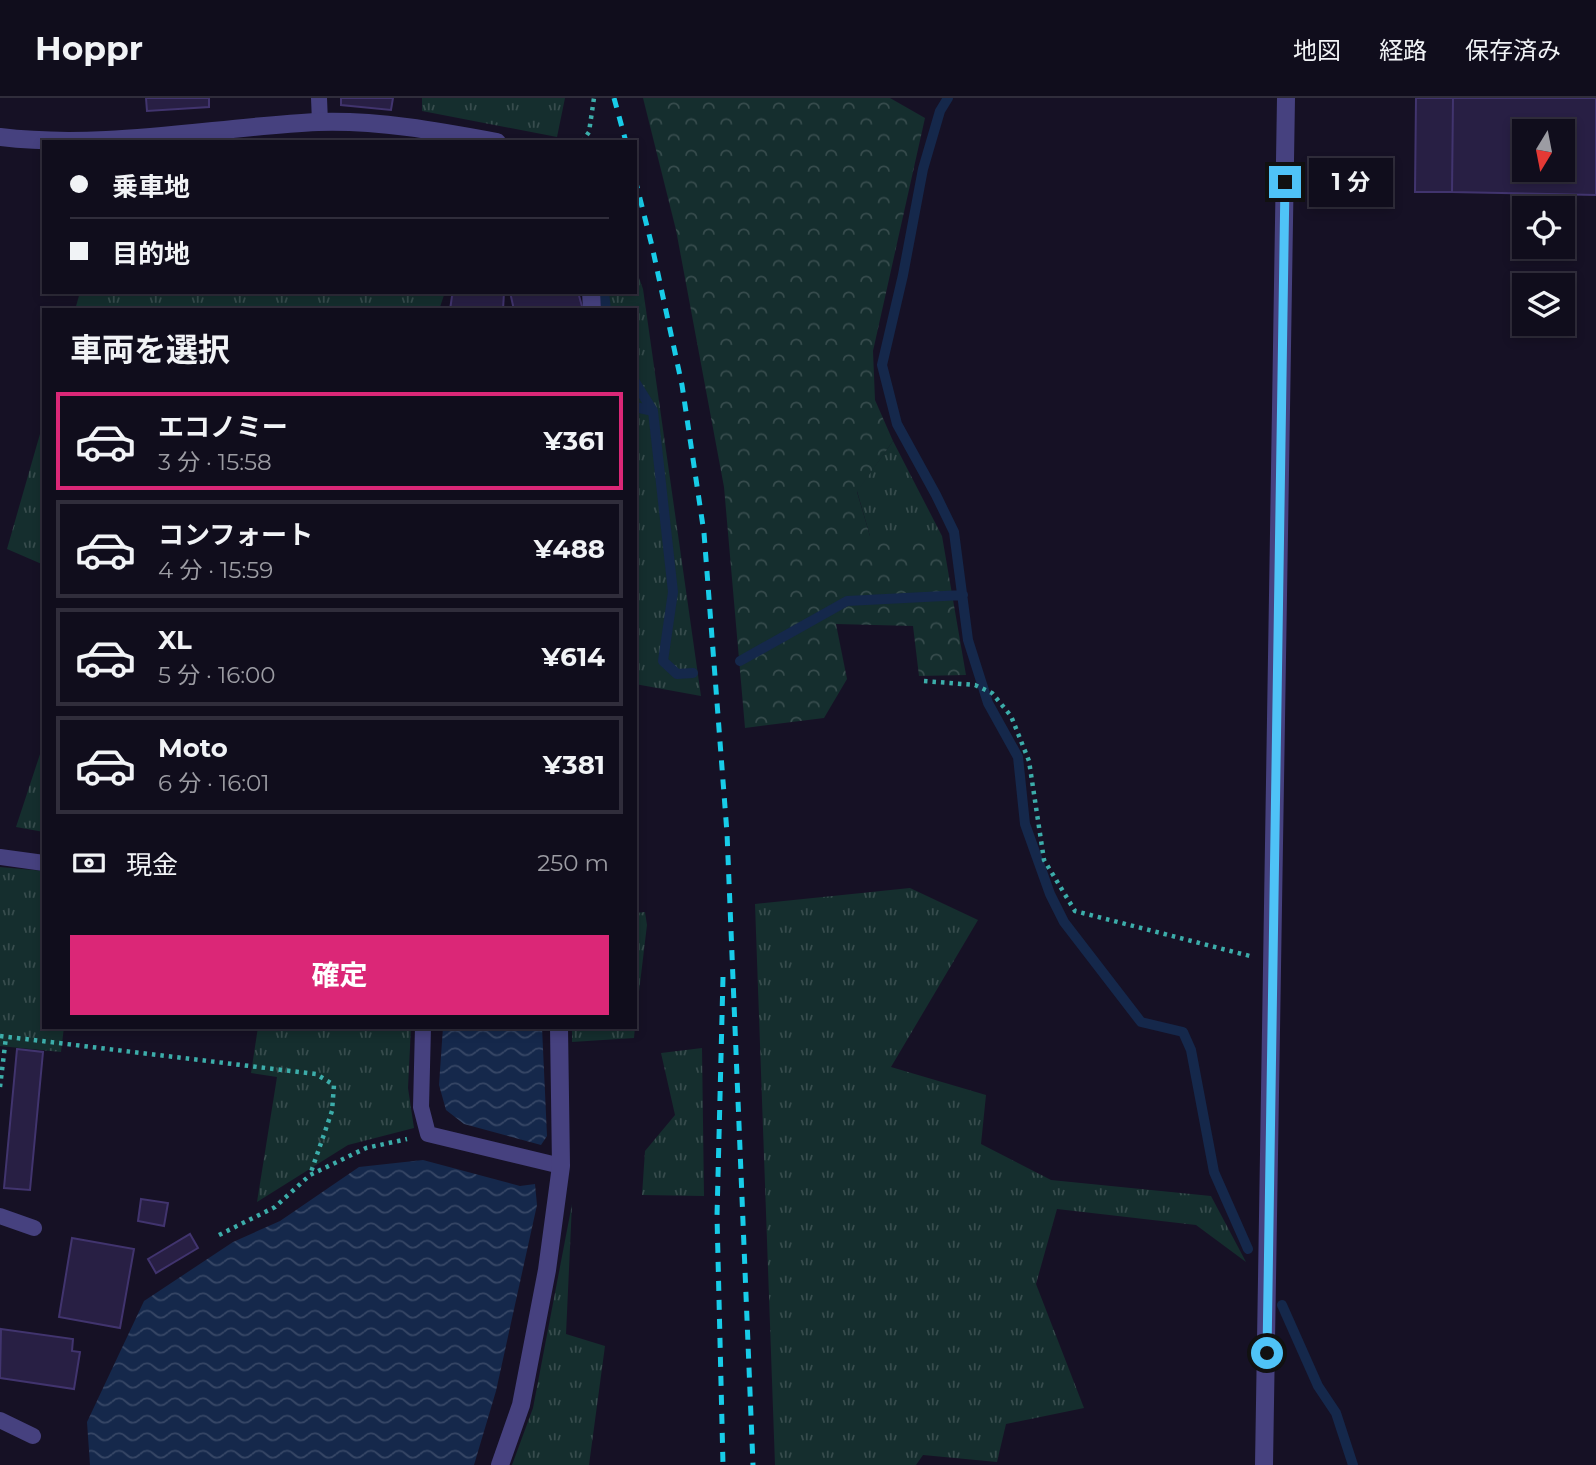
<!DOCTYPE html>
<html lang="ja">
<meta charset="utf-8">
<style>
:root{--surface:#100d1c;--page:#1e1b29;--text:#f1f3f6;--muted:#9c9ca3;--line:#302d3b;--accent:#db2777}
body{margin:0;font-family:Montserrat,"Noto Sans JP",sans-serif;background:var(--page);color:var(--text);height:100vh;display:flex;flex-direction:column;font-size:26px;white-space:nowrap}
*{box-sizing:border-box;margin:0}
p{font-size:23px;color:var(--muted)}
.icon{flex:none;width:38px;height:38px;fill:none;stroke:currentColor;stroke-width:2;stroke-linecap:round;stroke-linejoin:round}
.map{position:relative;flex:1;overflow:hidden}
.details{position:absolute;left:42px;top:210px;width:595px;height:721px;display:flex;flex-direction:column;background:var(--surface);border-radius:0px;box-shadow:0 4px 10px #0003,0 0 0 2px var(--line)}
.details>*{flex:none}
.guide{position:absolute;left:42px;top:42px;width:595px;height:154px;border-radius:0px;box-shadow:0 4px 10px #0003,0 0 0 2px var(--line);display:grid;align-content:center;height:154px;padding:0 28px;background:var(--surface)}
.needle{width:46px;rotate:190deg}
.tools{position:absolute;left:1512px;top:21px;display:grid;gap:14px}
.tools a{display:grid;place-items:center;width:63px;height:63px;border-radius:0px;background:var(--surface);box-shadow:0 4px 10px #0003,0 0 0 2px var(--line);font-size:35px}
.end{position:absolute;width:32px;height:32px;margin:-16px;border:9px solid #4fc3f7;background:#111;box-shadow:0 0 0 4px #111}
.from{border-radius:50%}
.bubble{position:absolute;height:49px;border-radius:0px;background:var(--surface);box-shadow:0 4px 10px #0003,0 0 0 2px var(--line);font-size:23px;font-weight:700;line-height:49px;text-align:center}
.guide b{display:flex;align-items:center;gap:24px;height:66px;font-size:26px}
.guide b+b{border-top:2px solid var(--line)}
.guide i{width:18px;height:18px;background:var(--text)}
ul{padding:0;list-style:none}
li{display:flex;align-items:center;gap:21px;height:98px;margin:0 14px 10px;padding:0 14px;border:4px solid var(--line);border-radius:0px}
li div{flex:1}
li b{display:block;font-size:26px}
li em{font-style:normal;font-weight:700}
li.on{border-color:var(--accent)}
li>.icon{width:63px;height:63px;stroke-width:1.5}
h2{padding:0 28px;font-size:32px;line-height:84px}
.pay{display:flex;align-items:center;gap:18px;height:77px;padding:0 28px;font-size:26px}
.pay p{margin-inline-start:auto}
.button{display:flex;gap:14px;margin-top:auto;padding:14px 28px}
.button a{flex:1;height:80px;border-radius:0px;background:var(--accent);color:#fff;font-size:28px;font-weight:700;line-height:80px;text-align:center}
header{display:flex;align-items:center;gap:42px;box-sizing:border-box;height:98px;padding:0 35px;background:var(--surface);border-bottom:2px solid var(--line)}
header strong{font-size:33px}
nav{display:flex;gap:38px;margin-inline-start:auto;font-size:24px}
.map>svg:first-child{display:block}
.grass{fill:url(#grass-tufts)}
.forest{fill:url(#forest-crowns)}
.water{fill:url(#water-waves)}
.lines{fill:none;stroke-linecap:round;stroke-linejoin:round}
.stream{stroke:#15284b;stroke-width:10}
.building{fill:#281f44;stroke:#41346e;stroke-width:2;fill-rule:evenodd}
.path{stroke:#3cadaa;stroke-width:4.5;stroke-dasharray:3.5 5;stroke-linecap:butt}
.lane{stroke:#46417f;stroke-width:16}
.street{stroke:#46417f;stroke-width:18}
.rail{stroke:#18cce8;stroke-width:5;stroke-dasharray:10 9;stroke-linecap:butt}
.route{stroke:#4fc3f7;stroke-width:9}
</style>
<header>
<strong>Hoppr</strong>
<nav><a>地図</a><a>経路</a><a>保存済み</a></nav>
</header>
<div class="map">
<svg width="1596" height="1367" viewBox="0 0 1596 1367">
<defs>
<pattern id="grass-tufts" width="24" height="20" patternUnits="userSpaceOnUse" patternTransform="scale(1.75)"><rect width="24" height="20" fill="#152e2e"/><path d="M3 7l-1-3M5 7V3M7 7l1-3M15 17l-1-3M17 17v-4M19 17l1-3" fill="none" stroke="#374c4d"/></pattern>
<pattern id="forest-crowns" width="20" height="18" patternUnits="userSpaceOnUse" patternTransform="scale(1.75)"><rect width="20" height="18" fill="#152e2e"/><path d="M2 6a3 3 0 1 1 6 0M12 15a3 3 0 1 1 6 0" fill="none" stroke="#374c4d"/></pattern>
<pattern id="water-waves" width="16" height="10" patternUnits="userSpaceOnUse" patternTransform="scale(1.75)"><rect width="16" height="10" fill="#15284b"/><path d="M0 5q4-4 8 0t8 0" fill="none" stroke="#374766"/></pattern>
</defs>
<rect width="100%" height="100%" fill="#161125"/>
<path class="grass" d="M 422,0 L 565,0 L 557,39 L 422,13 Z
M 635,169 L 643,191 L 701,598 L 635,586 L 635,212 L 608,212 L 608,194 L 635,194 Z
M 80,194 L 445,194 L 439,212 L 75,212 Z
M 44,322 L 44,467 L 7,451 Z
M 893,343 L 942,438 L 870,438 L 857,393 Z
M 44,644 L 44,734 L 16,729 Z
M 0,769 L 44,773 L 44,929 L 64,929 L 61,954 L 0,948 Z
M 910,790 L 978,822 L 891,969 L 986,997 L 981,1046 L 1051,1082 L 1211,1098 L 1246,1164 L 1196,1127 L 1057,1111 L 1036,1186 L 1084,1310 L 1006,1326 L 997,1364 L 923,1357 L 916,1367 L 775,1367 L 755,806 Z
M 645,814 L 647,827 L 635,927 L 635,815 Z
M 258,929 L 411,929 L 408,990 L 414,1030 L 348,1047 L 257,1104 L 277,979 L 251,975 Z
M 572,929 L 635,929 L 634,940 L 572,944 Z
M 702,950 L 704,1098 L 642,1097 L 645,1053 L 675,1017 L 661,955 Z
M 572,1106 L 566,1236 L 605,1248 L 589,1367 L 512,1367 L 533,1310 Z"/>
<path class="forest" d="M 643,0 L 890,0 L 925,20 L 873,253 L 875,302 L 893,343 L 857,394 L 870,438 L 942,438 L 966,577 L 919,578 L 913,528 L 836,526 L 847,581 L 824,620 L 745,630 L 724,389 L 676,132 Z"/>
<path class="water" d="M 443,929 L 542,929 L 547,1038 L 541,1047 L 464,1026 L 446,1012 L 439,987 Z
M 423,1062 L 520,1088 L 535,1086 L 537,1107 L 496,1293 L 474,1367 L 90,1367 L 87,1324 L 144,1203 L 233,1144 L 280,1123 L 359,1069 Z"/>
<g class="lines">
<path class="stream" d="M 948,0 L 940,13 L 923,71 L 903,177 L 882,267 L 897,326 L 936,397 L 954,434 L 968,542 L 988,605 L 1018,659 L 1025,726 L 1050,796 L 1064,824 L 1141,924 L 1183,934 L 1191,952 L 1214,1074 L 1248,1151
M 604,194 L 606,212
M 635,284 L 653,313
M 635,309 L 653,313 L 673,494 L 663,563 L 677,576 L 693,575
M 740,563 L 847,503 L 963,497
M 1282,1207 L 1318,1288 L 1336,1315 L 1353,1367"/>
</g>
<path class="building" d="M 146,0 L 209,0 L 209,9 L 147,13 Z
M 341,0 L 393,0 L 391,12 L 341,7 Z
M 1416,0 L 1453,0 L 1452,94 L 1415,94 Z
M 1453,0 L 1596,0 L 1596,97 L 1452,94 ZM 1524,33 L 1563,33 L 1563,72 L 1524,72 Z
M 456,194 L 504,194 L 503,212 L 450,212 L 452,198 Z
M 510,194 L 578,194 L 583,212 L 514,212 Z
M 17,951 L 43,954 L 30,1092 L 4,1090 Z
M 141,1101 L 168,1105 L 164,1128 L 138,1123 Z
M 190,1136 L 198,1150 L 156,1175 L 148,1161 Z
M 72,1140 L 134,1151 L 120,1230 L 59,1219 Z
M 1,1231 L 73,1241 L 72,1253 L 80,1254 L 74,1291 L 0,1280 Z"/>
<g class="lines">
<path class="path" d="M 582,44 L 589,34 L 594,0
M 924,583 L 975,587 L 992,595 L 1011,618 L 1029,663 L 1044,762 L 1075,813 L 1250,858
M 0,938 L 316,976 L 334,987 L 332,1013 L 310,1077
M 0,989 L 6,939
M 219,1137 L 275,1109 L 310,1077 L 366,1050 L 407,1041"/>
<path class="lane" d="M 319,0 L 320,24
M 0,759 L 44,765
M 423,929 L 421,1009 L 428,1036 L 561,1068
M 0,1118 L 34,1130
M 0,1322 L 33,1338"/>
<path class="street" d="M 0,39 C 105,52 213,29 318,24 C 378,22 438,33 497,44
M 591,194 L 592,212
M 500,1367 L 521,1307 L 547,1172 L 561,1068 L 559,929
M 1264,1367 L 1286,0"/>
<path class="rail" d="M 614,0 L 626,44
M 635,81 L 652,148 L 682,287 L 704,435 L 727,735 L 753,1367
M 723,879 L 717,1118 L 723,1367"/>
</g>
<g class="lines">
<path class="route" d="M 1267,1255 L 1285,84"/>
</g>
</svg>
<div class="tools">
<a><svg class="needle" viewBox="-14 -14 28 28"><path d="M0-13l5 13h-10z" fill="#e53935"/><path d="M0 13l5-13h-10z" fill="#9c9ca3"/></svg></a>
<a><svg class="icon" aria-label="locate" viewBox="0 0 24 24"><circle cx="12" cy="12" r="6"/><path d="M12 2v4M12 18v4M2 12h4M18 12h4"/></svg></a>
<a><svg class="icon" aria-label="layers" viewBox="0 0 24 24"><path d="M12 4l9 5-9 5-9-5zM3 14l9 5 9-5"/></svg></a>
</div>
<i class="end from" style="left:1267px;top:1255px"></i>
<i class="end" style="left:1285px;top:84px"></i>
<div class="bubble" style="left:1309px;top:60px;width:84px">1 分</div>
<div class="guide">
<b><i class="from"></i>乗車地</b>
<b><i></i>目的地</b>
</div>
<section class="details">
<h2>車両を選択</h2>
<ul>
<li class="on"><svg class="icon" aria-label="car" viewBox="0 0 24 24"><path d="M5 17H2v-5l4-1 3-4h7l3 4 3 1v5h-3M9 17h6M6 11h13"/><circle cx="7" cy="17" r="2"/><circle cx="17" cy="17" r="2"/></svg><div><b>エコノミー</b><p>3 分 · 15:58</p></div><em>¥361</em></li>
<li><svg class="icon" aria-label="car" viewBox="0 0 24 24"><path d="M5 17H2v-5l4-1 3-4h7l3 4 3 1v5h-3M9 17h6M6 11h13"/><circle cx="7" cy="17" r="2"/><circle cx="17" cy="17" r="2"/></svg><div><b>コンフォート</b><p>4 分 · 15:59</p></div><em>¥488</em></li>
<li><svg class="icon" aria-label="car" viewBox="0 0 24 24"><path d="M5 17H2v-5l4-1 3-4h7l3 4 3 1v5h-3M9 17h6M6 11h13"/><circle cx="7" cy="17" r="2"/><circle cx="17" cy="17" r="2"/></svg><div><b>XL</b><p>5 分 · 16:00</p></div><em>¥614</em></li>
<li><svg class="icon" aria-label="car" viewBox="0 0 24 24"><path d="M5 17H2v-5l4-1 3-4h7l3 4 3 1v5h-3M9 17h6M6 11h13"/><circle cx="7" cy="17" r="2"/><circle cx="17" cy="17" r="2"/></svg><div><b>Moto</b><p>6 分 · 16:01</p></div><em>¥381</em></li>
</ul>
<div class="pay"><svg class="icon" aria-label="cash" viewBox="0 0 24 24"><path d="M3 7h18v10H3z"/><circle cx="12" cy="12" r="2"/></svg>現金<p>250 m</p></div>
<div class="button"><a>確定</a></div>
</section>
</div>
